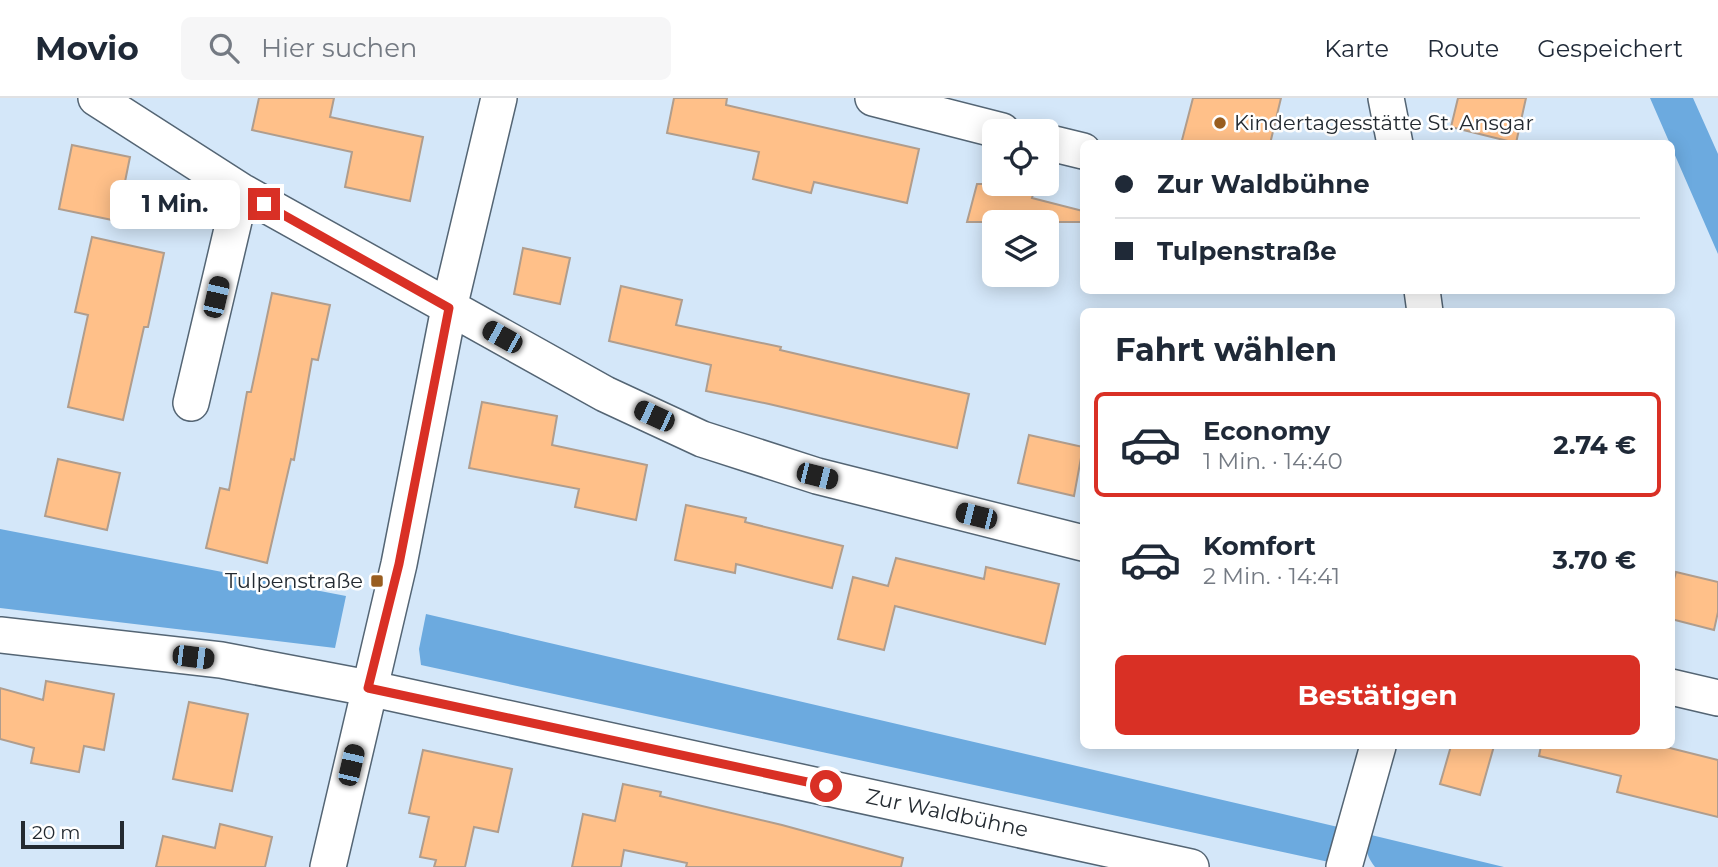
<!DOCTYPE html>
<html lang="de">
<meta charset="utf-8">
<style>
:root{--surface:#fff;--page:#f6f6f7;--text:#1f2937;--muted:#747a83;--line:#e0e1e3;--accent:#d93025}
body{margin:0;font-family:Montserrat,sans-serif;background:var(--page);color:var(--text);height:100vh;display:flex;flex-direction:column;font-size:26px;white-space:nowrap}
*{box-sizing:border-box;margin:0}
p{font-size:23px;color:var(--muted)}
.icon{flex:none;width:38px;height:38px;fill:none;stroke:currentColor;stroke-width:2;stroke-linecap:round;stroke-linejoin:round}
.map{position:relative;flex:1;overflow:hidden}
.drawer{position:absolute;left:1080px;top:210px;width:595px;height:441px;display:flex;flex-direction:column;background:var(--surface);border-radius:10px;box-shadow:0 4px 18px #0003}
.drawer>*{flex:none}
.banner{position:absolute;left:1080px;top:42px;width:595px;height:154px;border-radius:10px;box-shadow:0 4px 18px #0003;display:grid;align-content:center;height:154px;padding:0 35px;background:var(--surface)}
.tools{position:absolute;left:982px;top:21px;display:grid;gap:14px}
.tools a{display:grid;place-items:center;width:77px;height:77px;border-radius:10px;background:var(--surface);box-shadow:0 4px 18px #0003;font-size:35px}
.scale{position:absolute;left:21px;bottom:18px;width:103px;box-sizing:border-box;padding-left:7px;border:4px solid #232a31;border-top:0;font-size:19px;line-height:24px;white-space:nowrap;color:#232a31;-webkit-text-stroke:5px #fff;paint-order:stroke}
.end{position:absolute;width:32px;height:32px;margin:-16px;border:9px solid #d93025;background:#fff;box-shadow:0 0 0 4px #fff}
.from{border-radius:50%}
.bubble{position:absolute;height:49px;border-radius:10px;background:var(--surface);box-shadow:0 4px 18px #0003;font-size:23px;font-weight:700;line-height:49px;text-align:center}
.car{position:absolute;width:21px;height:42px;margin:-21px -10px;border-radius:9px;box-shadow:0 0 5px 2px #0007;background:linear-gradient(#222 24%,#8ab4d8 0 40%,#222 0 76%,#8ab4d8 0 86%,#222 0)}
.banner b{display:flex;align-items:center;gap:24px;height:66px;font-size:26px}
.banner b+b{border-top:2px solid var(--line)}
.banner i{width:18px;height:18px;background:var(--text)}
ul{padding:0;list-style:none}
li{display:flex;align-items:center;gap:21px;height:105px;margin:0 14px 10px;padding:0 21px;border:4px solid transparent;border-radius:10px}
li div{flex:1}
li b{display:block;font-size:26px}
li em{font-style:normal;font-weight:700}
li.current{border-color:var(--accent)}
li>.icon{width:63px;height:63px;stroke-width:1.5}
h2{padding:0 35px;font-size:32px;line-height:84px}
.action{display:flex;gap:14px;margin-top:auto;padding:14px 35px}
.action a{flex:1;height:80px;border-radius:10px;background:var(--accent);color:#fff;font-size:28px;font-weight:700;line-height:80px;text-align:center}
header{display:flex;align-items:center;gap:42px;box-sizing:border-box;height:98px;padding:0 35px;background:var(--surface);border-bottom:2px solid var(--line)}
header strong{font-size:33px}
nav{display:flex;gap:38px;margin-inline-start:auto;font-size:24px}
.search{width:490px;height:63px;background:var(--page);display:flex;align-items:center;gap:18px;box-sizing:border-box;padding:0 24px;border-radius:10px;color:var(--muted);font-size:26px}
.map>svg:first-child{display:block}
.forest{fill:#6caadf}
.building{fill:#ffc089;stroke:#b09d8d;stroke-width:2}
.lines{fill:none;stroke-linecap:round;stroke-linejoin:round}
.minor-casing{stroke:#546574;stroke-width:38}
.minor{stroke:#fff;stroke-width:35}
.route{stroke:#d93025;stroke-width:9}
.poi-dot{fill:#995d1f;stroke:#fff;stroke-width:2.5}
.labels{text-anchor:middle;stroke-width:5;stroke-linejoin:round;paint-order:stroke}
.poi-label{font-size:21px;fill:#232a31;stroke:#fff;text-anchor:start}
.street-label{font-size:21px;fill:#232a31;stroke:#fff}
</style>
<header>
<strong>Movio</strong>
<div class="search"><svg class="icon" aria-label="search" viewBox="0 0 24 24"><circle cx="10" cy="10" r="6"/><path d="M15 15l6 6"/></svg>Hier suchen</div>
<nav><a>Karte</a><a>Route</a><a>Gespeichert</a></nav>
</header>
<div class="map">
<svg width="1718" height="769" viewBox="0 0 1718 769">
<rect width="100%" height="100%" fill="#d4e7f9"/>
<path class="forest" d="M 1650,0 L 1693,0 L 1718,56 L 1718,156 Z
M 0,431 L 346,498 L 335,550 L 0,510 Z
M 426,516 L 1338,729 L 1329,764 L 421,567 L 419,551 Z
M 1367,736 L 1504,769 L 1375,769 C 1366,758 1365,749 1367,736 Z"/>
<path class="building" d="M 259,0 L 334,0 L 330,19 L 423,39 L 410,103 L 345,89 L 352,54 L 252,32 Z
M 674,0 L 727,0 L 726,7 L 919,51 L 907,105 L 814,84 L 811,95 L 753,81 L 759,54 L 667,35 Z
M 1193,0 L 1281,0 L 1270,46 L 1181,46 Z
M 1458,0 L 1526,0 L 1516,45 L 1451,29 Z
M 72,47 L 130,59 L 117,123 L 59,111 Z
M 977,86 L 1036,86 L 1032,100 L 1083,113 L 1083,124 L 967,124 Z
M 92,139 L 164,155 L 148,229 L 144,229 L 123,322 L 68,309 L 88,217 L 75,214 Z
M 523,150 L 570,160 L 560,206 L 514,196 Z
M 621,188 L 682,202 L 676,227 L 781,249 L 780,252 L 969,296 L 957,350 L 769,306 L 706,293 L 711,267 L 609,243 Z
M 272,195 L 330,207 L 318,262 L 312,261 L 294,362 L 291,361 L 267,465 L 206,450 L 220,390 L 229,392 L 247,294 L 251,294 Z
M 482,304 L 557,318 L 552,347 L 647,367 L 636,422 L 575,409 L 579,391 L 469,370 Z
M 1029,337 L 1083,349 L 1074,398 L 1018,385 Z
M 58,361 L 120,375 L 107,432 L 45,418 Z
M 686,407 L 746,420 L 745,424 L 843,448 L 832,490 L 736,466 L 735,475 L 675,462 Z
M 896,460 L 984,481 L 986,469 L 1059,486 L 1045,546 L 895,508 L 884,552 L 838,541 L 853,479 L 888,488 Z
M 1676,474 L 1718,484 L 1718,514 L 1714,532 L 1671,521 L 1671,492 Z
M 46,583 L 114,596 L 104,652 L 84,648 L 79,674 L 31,665 L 34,650 L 0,641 L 0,590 L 43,602 Z
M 189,604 L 248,616 L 232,693 L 173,681 Z
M 1451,648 L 1494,648 L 1480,697 L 1440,686 Z
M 1541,648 L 1662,648 L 1718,662 L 1718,719 L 1617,694 L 1621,678 L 1539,658 Z
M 423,652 L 512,671 L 498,734 L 474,729 L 465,769 L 434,769 L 436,762 L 420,759 L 429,719 L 409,715 Z
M 623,686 L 661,694 L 660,698 L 782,727 L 903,760 L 901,769 L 686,769 L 687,765 L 624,752 L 621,769 L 572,769 L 583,716 L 615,723 Z
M 220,726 L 272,739 L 265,769 L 156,769 L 163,738 L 215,750 Z"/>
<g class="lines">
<g class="minor-casing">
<path id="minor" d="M 96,0 L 241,93 L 605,296 L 702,341 L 817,378 L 1083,445
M 873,0 L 1002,33
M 1386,0 L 1395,46
M 1046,44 L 1083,53
M 1422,192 L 1425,214
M 191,305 L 241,93
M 0,537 L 221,562 L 368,590 L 1191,769
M 1671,589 L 1718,600
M 328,769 L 399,466 L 449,210 L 499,0
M 1344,769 L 1378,648"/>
</g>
<use href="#minor" class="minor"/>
</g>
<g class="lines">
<path class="route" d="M 264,106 L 449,210 L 399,466 L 368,590 L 826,688"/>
</g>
<g class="poi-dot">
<circle cx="1220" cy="25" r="7"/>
<rect x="370" y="476" width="14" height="14" rx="3.5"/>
</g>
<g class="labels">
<g class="poi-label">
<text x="1234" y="32">Kindertagesstätte St. Ansgar</text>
<text x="363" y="490" text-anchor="end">Tulpenstraße</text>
</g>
<g class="street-label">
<text transform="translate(947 715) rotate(12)" y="7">Zur Waldbühne</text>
</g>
</g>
</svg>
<div class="tools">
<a><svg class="icon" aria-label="locate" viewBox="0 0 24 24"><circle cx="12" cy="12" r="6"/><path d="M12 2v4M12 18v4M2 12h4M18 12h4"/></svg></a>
<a><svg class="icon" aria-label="layers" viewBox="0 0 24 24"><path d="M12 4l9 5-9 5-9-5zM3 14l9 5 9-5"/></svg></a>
</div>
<div class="scale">20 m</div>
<i class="end from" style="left:826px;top:688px"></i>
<i class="end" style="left:264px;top:106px"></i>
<div class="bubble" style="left:110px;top:82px;width:130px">1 Min.</div>
<i class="car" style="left:216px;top:199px;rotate:13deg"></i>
<i class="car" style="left:502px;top:239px;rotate:299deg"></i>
<i class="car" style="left:654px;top:318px;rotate:295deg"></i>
<i class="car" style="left:817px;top:378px;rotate:104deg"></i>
<i class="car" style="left:976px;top:418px;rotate:284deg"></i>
<i class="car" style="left:193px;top:559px;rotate:97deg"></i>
<i class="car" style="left:351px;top:667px;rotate:13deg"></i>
<div class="banner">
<b><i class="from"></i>Zur Waldbühne</b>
<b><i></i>Tulpenstraße</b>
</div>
<section class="drawer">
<h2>Fahrt wählen</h2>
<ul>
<li class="current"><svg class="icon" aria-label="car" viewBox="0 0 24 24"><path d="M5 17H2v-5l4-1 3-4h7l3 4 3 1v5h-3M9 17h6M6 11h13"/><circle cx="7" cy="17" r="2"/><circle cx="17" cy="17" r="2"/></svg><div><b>Economy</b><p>1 Min. · 14:40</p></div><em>2.74 €</em></li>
<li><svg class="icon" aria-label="car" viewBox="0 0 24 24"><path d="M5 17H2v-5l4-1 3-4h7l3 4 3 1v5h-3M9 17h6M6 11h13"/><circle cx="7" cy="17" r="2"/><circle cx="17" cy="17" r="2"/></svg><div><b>Komfort</b><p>2 Min. · 14:41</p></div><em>3.70 €</em></li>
</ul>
<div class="action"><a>Bestätigen</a></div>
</section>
</div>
